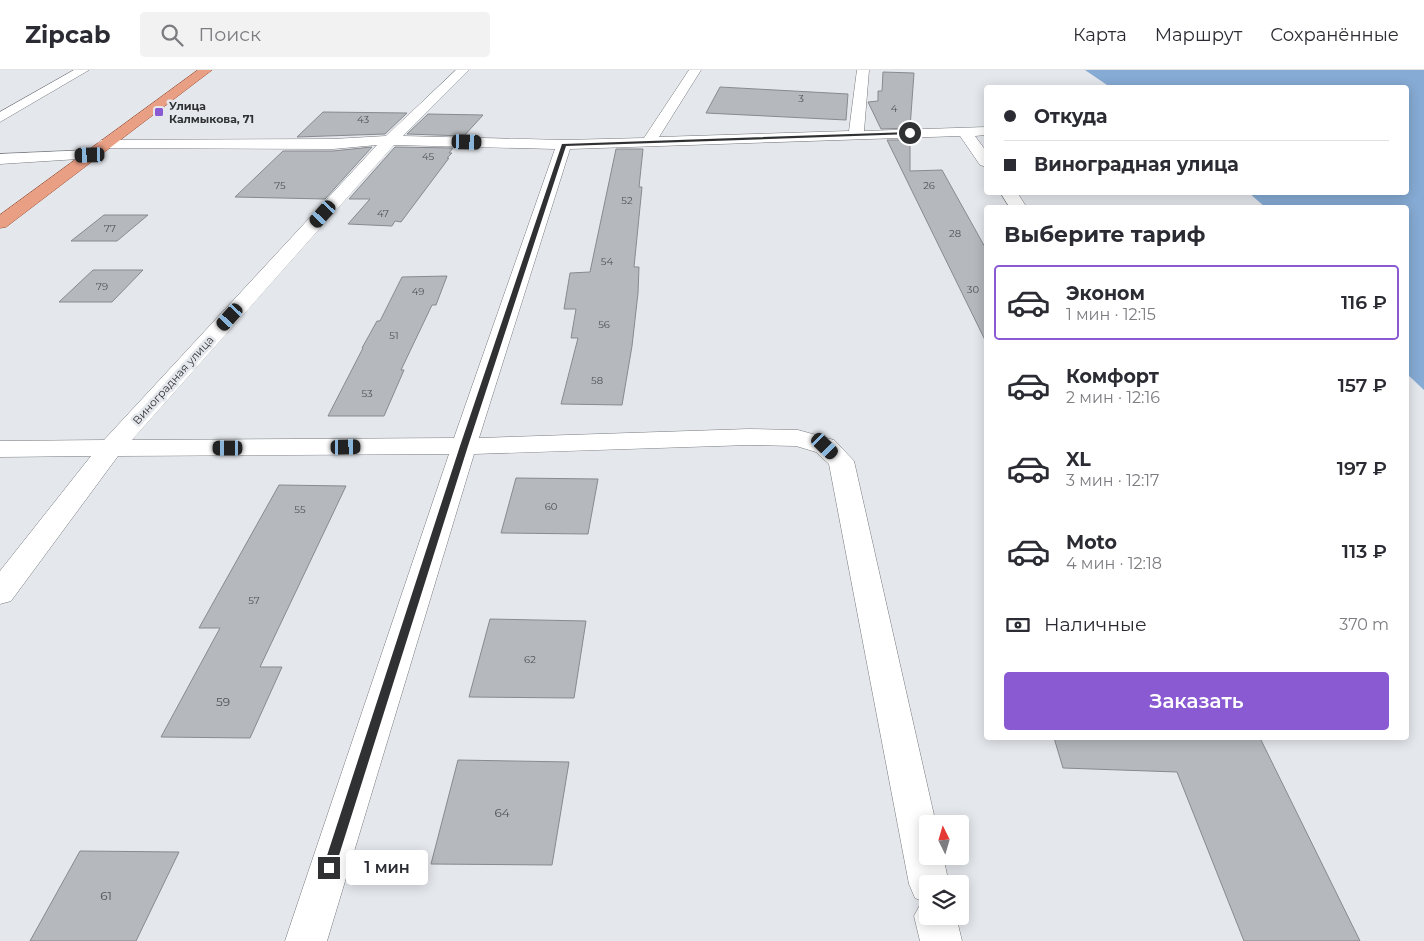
<!DOCTYPE html>
<html lang="ru">
<meta charset="utf-8">
<style>
:root{--surface:#fff;--page:#f2f2f3;--text:#2b2b33;--muted:#7c7c81;--line:#e1e1e2;--accent:#8a5ad3}
body{margin:0;font-family:Montserrat,sans-serif;background:var(--page);color:var(--text);height:100vh;display:flex;flex-direction:column;font-size:19px;white-space:nowrap}
*{box-sizing:border-box;margin:0}
p{font-size:16px;color:var(--muted)}
.icon{flex:none;width:28px;height:28px;fill:none;stroke:currentColor;stroke-width:2;stroke-linecap:round;stroke-linejoin:round}
.map{position:relative;flex:1;overflow:hidden}
.drawer{position:absolute;left:984px;top:135px;width:425px;height:535px;display:flex;flex-direction:column;background:var(--surface);border-radius:5px;box-shadow:0 2px 12px #0003}
.drawer>*{flex:none}
.guide{position:absolute;left:984px;top:15px;width:425px;height:110px;border-radius:5px;box-shadow:0 2px 12px #0003;display:grid;align-content:center;height:110px;padding:0 20px;background:var(--surface)}
.needle{width:32px;rotate:355deg}
.fabs{position:absolute;left:919px;top:745px;display:grid;gap:10px}
.fabs a{display:grid;place-items:center;width:50px;height:50px;border-radius:5px;background:var(--surface);box-shadow:0 2px 12px #0003;font-size:25px}
.end{position:absolute;width:22px;height:22px;margin:-11px;border:6px solid #303133;background:#fff;box-shadow:0 0 0 2px #fff}
.from{border-radius:50%}
.bubble{position:absolute;height:35px;border-radius:5px;background:var(--surface);box-shadow:0 2px 12px #0003;font-size:16px;font-weight:600;line-height:35px;text-align:center}
.car{position:absolute;width:15px;height:30px;margin:-15px -8px;border-radius:6px;box-shadow:0 0 4px 1px #0007;background:linear-gradient(#222 24%,#8ab4d8 0 40%,#222 0 76%,#8ab4d8 0 86%,#222 0)}
.guide b{display:flex;align-items:center;gap:18px;height:48px;font-size:19px}
.guide b+b{border-top:1px solid var(--line)}
.guide i{width:12px;height:12px;background:var(--text)}
ul{padding:0;list-style:none}
li{display:flex;align-items:center;gap:15px;height:75px;margin:0 10px 8px;padding:0 10px;border:2px solid transparent;border-radius:5px}
li div{flex:1}
li b{display:block;font-size:19px}
li em{font-style:normal;font-weight:600}
li.current{border-color:var(--accent)}
li>.icon{width:45px;height:45px;stroke-width:1.5}
h2{padding:0 20px;font-size:22px;line-height:60px}
.pay{display:flex;align-items:center;gap:12px;height:55px;padding:0 20px;font-size:19px}
.pay p{margin-inline-start:auto}
.button{display:flex;gap:10px;margin-top:auto;padding:10px 20px}
.button a{flex:1;height:58px;border-radius:5px;background:var(--accent);color:#fff;font-size:20px;font-weight:600;line-height:58px;text-align:center}
header{display:flex;align-items:center;gap:30px;box-sizing:border-box;height:70px;padding:0 25px;background:var(--surface);border-bottom:1px solid var(--line)}
header strong{font-size:24px}
nav{display:flex;gap:28px;margin-inline-start:auto;font-size:18px}
.search{width:350px;height:45px;background:var(--page);display:flex;align-items:center;gap:12px;box-sizing:border-box;padding:0 18px;border-radius:5px;color:var(--muted);font-size:19px}
.map>svg:first-child{display:block}
.water{fill:#86abd4}
.building{fill:#b5b8bc;stroke:#878a8e}
.lines{fill:none;stroke-linecap:round;stroke-linejoin:round}
.minor-casing{stroke:#76797d;stroke-width:1}
.major-casing{stroke:#9e4f32;stroke-width:1}
.minor{fill:#fff;fill-rule:evenodd}
.major{fill:#e99f84;fill-rule:evenodd}
.route{fill:#303133}
.poi-dot{fill:#8a5ad3;stroke:#e4e7ec;stroke-width:2}
.labels{text-anchor:middle;stroke-width:5;stroke-linejoin:round;paint-order:stroke}
.number-label{font-size:10px;fill:#515355}
.far-poi-label{font-size:11px;font-weight:bold;fill:#303133;stroke:#e4e7ec;text-anchor:start}
.far-street-label{font-size:11px;fill:#303133;stroke:#e4e7ec}
.near-number-label{font-size:12px;fill:#515355}
</style>
<header>
<strong>Zipcab</strong>
<div class="search"><svg class="icon" aria-label="search" viewBox="0 0 24 24"><circle cx="10" cy="10" r="6"/><path d="M15 15l6 6"/></svg>Поиск</div>
<nav><a>Карта</a><a>Маршрут</a><a>Сохранённые</a></nav>
</header>
<div class="map">
<svg width="1424" height="871" viewBox="0 0 1424 871">
<rect width="100%" height="100%" fill="#e4e7ec"/>
<path class="water" d="M 1085,0 L 1424,0 L 1424,320 L 1406,303 L 1406,138 L 1265,137 L 1249,123 L 1406,122 L 1406,18 L 1110,17 Z"/>
<path class="building" d="M 883,2 L 914,3 L 910,58 L 881,59 L 868,32 L 878,31 L 878,21 L 882,21 Z
M 720,17 L 848,24 L 846,50 L 706,43 Z
M 323,42 L 407,43 L 385,64 L 297,67 Z
M 428,44 L 483,45 L 464,66 L 407,64 Z
M 887,70 L 910,70 L 910,101 L 942,100 L 986,179 L 986,272 Z
M 372,77 L 325,129 L 235,127 L 283,81 L 333,81 Z
M 395,77 L 453,78 L 449,83 L 452,83 L 447,88 L 449,88 L 401,152 L 395,151 L 392,156 L 348,154 L 370,129 L 349,129 Z
M 616,79 L 643,79 L 639,117 L 642,117 L 634,197 L 639,197 L 638,223 L 632,276 L 622,335 L 561,334 L 578,268 L 571,268 L 576,239 L 564,239 L 570,203 L 590,202 Z
M 104,145 L 148,145 L 117,171 L 71,171 Z
M 93,200 L 143,200 L 112,232 L 59,232 Z
M 447,206 L 436,235 L 432,235 L 401,300 L 404,300 L 384,346 L 328,346 L 363,278 L 362,278 L 377,251 L 380,251 L 402,207 Z
M 516,408 L 598,409 L 588,464 L 501,463 Z
M 279,415 L 346,416 L 260,597 L 282,597 L 250,668 L 161,667 L 220,558 L 199,558 Z
M 490,549 L 586,551 L 574,628 L 469,627 Z
M 1054,668 L 1260,668 L 1360,871 L 1244,871 L 1177,702 L 1063,698 Z
M 458,690 L 569,692 L 552,795 L 431,794 Z
M 80,781 L 179,782 L 136,871 L 30,871 Z"/>
<g class="lines">
<g class="minor-casing">
<path id="minor" d="M 74,0 L 89,0 L 0,52 L 0,42 Z
M 456,0 L 469,0 L 403,66 L 564,70 L 644,68 L 689,0 L 701,0 L 659,67 L 849,61 L 857,0 L 869,0 L 864,61 L 986,57 L 986,65 L 975,66 L 986,81 L 986,97 L 980,95 L 960,66 L 570,79 L 479,368 L 749,359 L 798,360 L 834,370 L 854,391 L 936,754 L 928,754 L 928,786 L 943,786 L 949,814 L 928,814 L 928,846 L 956,846 L 962,871 L 920,871 L 914,846 L 922,831 L 915,828 L 909,814 L 829,394 L 816,382 L 796,376 L 749,375 L 474,384 L 327,871 L 285,871 L 449,384 L 118,386 L 11,531 L 0,534 L 0,501 L 91,386 L 0,387 L 0,371 L 104,370 L 377,75 L 333,79 L 106,78 L 101,76 L 98,73 L 101,70 L 333,69 L 386,66 ZM 394,75 L 555,79 L 454,368 L 132,370 Z
M 89,80 L 97,85 L 94,88 L 0,94 L 0,84 Z
M 1000,122 L 1017,122 L 1027,138 L 1010,138 Z"/>
</g>
<g class="major-casing">
<path id="major" d="M 198,0 L 212,0 L 6,157 L 0,158 L 0,145 Z"/>
</g>
<use href="#minor" class="minor"/>
<use href="#major" class="major"/>
</g>
<path class="route" d="M 910,62 L 912,64 L 566,76 L 468,376 L 335,798 L 329,803 L 325,802 L 323,798 L 460,376 L 562,74 Z"/>
<rect class="poi-dot" x="154" y="37" width="10" height="10" rx="2.5"/>
<g class="labels">
<g class="number-label">
<text x="801" y="32">3</text>
<text x="894" y="42">4</text>
<text x="363" y="53">43</text>
<text x="428" y="90">45</text>
<text x="280" y="119">75</text>
<text x="929" y="119">26</text>
<text x="627" y="134">52</text>
<text x="383" y="147">47</text>
<text x="110" y="162">77</text>
<text x="955" y="167">28</text>
<text x="607" y="195">54</text>
<text x="102" y="220">79</text>
<text x="973" y="223">30</text>
<text x="418" y="225">49</text>
<text x="604" y="258">56</text>
<text x="394" y="269">51</text>
<text x="597" y="314">58</text>
<text x="367" y="327">53</text>
<text x="551" y="440">60</text>
<text x="300" y="443">55</text>
<text x="254" y="534">57</text>
<text x="530" y="593">62</text>
</g>
<g class="far-poi-label">
<text x="169" y="40">Улица<tspan x="169" dy="13">Калмыкова, 71</tspan></text>
</g>
<g class="far-street-label">
<text transform="translate(173 310) rotate(-48)" y="4">Виноградная улица</text>
</g>
<g class="near-number-label">
<text x="223" y="636">59</text>
<text x="502" y="747">64</text>
<text x="106" y="830">61</text>
</g>
</g>
</svg>
<div class="fabs">
<a><svg class="needle" viewBox="-14 -14 28 28"><path d="M0-13l5 13h-10z" fill="#e53935"/><path d="M0 13l5-13h-10z" fill="#7c7c81"/></svg></a>
<a><svg class="icon" aria-label="layers" viewBox="0 0 24 24"><path d="M12 4l9 5-9 5-9-5zM3 14l9 5 9-5"/></svg></a>
</div>
<i class="end from" style="left:910px;top:63px"></i>
<i class="end" style="left:329px;top:798px"></i>
<div class="bubble" style="left:346px;top:780px;width:82px">1 мин</div>
<i class="car" style="left:467px;top:72px;rotate:92deg"></i>
<i class="car" style="left:90px;top:85px;rotate:268deg"></i>
<i class="car" style="left:323px;top:144px;rotate:222deg"></i>
<i class="car" style="left:230px;top:247px;rotate:222deg"></i>
<i class="car" style="left:825px;top:376px;rotate:134deg"></i>
<i class="car" style="left:346px;top:377px;rotate:89deg"></i>
<i class="car" style="left:228px;top:378px;rotate:270deg"></i>
<div class="guide">
<b><i class="from"></i>Откуда</b>
<b><i></i>Виноградная улица</b>
</div>
<section class="drawer">
<h2>Выберите тариф</h2>
<ul>
<li class="current"><svg class="icon" aria-label="car" viewBox="0 0 24 24"><path d="M5 17H2v-5l4-1 3-4h7l3 4 3 1v5h-3M9 17h6M6 11h13"/><circle cx="7" cy="17" r="2"/><circle cx="17" cy="17" r="2"/></svg><div><b>Эконом</b><p>1 мин · 12:15</p></div><em>116 ₽</em></li>
<li><svg class="icon" aria-label="car" viewBox="0 0 24 24"><path d="M5 17H2v-5l4-1 3-4h7l3 4 3 1v5h-3M9 17h6M6 11h13"/><circle cx="7" cy="17" r="2"/><circle cx="17" cy="17" r="2"/></svg><div><b>Комфорт</b><p>2 мин · 12:16</p></div><em>157 ₽</em></li>
<li><svg class="icon" aria-label="car" viewBox="0 0 24 24"><path d="M5 17H2v-5l4-1 3-4h7l3 4 3 1v5h-3M9 17h6M6 11h13"/><circle cx="7" cy="17" r="2"/><circle cx="17" cy="17" r="2"/></svg><div><b>XL</b><p>3 мин · 12:17</p></div><em>197 ₽</em></li>
<li><svg class="icon" aria-label="car" viewBox="0 0 24 24"><path d="M5 17H2v-5l4-1 3-4h7l3 4 3 1v5h-3M9 17h6M6 11h13"/><circle cx="7" cy="17" r="2"/><circle cx="17" cy="17" r="2"/></svg><div><b>Moto</b><p>4 мин · 12:18</p></div><em>113 ₽</em></li>
</ul>
<div class="pay"><svg class="icon" aria-label="cash" viewBox="0 0 24 24"><path d="M3 7h18v10H3z"/><circle cx="12" cy="12" r="2"/></svg>Наличные<p>370 m</p></div>
<div class="button"><a>Заказать</a></div>
</section>
</div>
